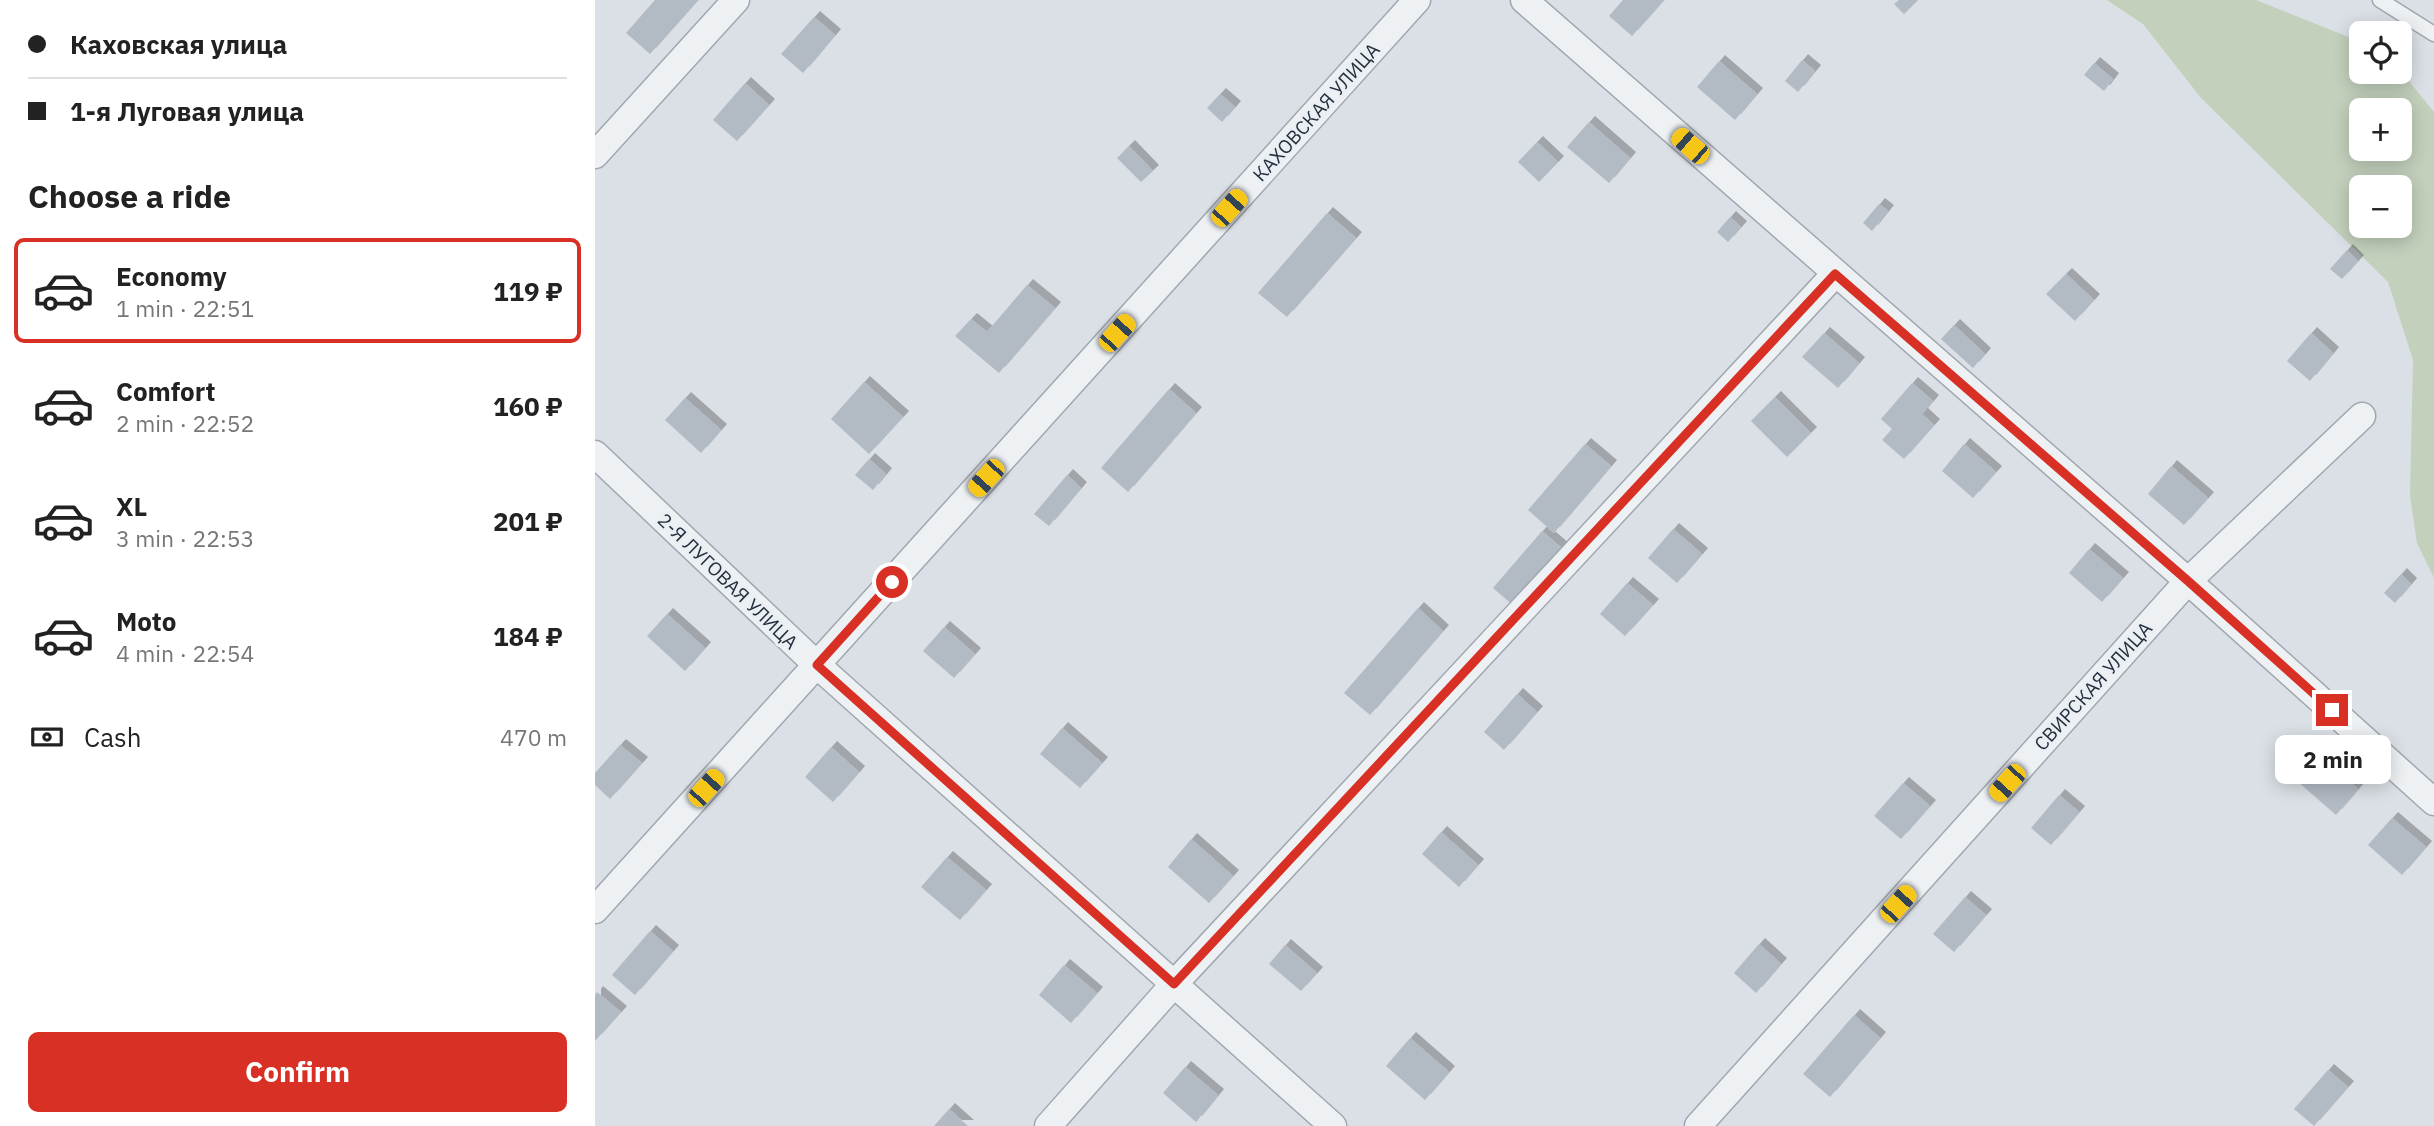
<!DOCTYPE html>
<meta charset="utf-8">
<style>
:root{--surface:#fff;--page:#f6f6f6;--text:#222;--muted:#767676;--line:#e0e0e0;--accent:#d93025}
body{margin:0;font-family:"IBM Plex Sans",sans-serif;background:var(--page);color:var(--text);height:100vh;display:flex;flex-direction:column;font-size:26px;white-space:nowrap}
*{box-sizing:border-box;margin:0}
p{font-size:23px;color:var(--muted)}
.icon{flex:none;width:38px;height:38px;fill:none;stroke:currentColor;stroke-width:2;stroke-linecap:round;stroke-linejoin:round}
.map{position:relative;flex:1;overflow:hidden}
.side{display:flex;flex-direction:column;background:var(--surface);width:595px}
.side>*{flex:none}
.guide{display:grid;align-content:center;height:154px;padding:0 28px;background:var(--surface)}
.controls{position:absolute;left:1754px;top:21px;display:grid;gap:14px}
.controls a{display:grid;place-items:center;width:63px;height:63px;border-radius:10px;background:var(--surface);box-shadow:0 4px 18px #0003;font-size:35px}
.end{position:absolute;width:32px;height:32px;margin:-16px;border:9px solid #d93025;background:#fff;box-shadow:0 0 0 4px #fff}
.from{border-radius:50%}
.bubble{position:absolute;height:49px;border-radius:10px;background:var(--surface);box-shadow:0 4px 18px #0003;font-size:23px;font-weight:700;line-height:49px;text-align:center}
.car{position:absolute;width:21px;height:42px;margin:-21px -10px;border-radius:9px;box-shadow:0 0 5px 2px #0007;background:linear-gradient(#f5c518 24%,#345 0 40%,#f5c518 0 76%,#345 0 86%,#f5c518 0)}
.guide b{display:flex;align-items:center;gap:24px;height:66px;font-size:26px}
.guide b+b{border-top:2px solid var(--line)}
.guide i{width:18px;height:18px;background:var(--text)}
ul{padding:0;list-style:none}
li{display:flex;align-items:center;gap:21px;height:105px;margin:0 14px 10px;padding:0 14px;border:4px solid transparent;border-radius:10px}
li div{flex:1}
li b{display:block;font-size:26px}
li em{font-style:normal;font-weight:700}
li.on{border-color:var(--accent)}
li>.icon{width:63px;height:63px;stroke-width:1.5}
h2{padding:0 28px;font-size:32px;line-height:84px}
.pay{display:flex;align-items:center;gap:18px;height:77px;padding:0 28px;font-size:26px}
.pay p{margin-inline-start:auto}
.primary-button{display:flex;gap:14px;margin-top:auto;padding:14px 28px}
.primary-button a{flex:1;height:80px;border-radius:10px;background:var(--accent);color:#fff;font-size:28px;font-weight:700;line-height:80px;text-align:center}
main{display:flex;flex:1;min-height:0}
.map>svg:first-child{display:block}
.green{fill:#c2d0bc;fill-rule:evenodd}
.building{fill:#b2bac3;filter:url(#shadow)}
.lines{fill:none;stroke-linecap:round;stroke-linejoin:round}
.service-casing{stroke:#a1a7b0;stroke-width:17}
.minor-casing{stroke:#a1a7b0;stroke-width:29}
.service{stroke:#eef1f4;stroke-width:14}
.minor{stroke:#eef1f4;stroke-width:26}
.route{stroke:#d93025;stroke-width:9}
.labels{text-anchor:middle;stroke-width:6;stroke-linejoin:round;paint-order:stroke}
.street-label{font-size:19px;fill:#252f3c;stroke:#eaeff4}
</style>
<main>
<section class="side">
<div class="guide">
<b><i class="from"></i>Каховская улица</b>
<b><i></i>1-я Луговая улица</b>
</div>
<h2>Choose a ride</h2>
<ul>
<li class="on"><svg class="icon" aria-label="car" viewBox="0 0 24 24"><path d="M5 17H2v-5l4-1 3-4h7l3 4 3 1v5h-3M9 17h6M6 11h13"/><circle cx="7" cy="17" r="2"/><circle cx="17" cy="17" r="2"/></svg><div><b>Economy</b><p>1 min · 22:51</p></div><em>119 ₽</em></li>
<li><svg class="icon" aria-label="car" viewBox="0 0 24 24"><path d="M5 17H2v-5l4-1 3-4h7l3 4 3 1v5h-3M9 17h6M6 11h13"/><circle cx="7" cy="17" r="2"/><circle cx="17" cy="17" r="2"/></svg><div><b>Comfort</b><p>2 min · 22:52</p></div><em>160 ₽</em></li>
<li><svg class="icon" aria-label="car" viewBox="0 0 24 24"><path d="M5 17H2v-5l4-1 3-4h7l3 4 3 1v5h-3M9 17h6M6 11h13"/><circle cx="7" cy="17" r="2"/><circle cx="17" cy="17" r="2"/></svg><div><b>XL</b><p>3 min · 22:53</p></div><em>201 ₽</em></li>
<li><svg class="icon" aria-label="car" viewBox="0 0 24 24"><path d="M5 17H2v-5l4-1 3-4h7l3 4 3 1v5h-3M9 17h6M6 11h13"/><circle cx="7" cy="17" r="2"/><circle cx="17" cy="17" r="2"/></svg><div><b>Moto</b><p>4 min · 22:54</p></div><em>184 ₽</em></li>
</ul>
<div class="pay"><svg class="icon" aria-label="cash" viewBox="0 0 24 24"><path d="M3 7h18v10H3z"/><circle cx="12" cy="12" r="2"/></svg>Cash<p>470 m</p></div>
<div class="primary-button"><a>Confirm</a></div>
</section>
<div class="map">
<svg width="1839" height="1126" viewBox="0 0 1839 1126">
<defs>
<filter id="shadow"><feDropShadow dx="6" dy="-6" stdDeviation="0" flood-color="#0004"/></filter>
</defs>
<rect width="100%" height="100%" fill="#dbe0e6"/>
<path class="green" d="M 1512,0 L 1661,0 L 1766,42 L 1766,72 L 1804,72 L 1804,69 L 1839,112 L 1839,578 L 1822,543 L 1815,496 L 1818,360 L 1793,282 L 1606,98 L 1548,24 ZM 1766,110 L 1804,110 L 1804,149 L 1766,149 ZM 1766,187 L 1804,187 L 1804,226 L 1766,226 Z"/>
<path class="building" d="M 60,0 L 103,0 L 55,54 L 31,33 Z
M 1028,0 L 1069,0 L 1037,36 L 1014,16 Z
M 1304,0 L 1323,0 L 1309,14 L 1299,4 Z
M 219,17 L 240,35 L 208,73 L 186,54 Z
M 1207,60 L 1220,71 L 1203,92 L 1190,81 Z
M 1124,61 L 1162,94 L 1140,120 L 1102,87 Z
M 1499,63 L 1518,79 L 1509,91 L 1489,75 Z
M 150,83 L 174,105 L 142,141 L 118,120 Z
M 625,94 L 640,107 L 627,122 L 612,108 Z
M 994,122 L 1035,158 L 1014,183 L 972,147 Z
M 942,142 L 963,162 L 944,182 L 923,162 Z
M 534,146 L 558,171 L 546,182 L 522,158 Z
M 1284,204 L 1293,211 L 1277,231 L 1268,223 Z
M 732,213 L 761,238 L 692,317 L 663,293 Z
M 1135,217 L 1146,227 L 1133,242 L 1122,232 Z
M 1752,250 L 1763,261 L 1747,279 L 1735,269 Z
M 1471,274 L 1499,300 L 1480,321 L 1451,294 Z
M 432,285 L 460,308 L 404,373 L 360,336 L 376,319 L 392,332 Z
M 1359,325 L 1390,354 L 1378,368 L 1346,339 Z
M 1229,333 L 1264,363 L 1243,388 L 1207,357 Z
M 1716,333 L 1738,353 L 1715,381 L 1692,361 Z
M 269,382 L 308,417 L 274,454 L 236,419 Z
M 1317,383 L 1338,401 L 1327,414 L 1339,425 L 1309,459 L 1287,440 L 1297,429 L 1286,419 Z
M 574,389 L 601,413 L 533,492 L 506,468 Z
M 1180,397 L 1216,433 L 1192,457 L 1156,421 Z
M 90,398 L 126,430 L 106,453 L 70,420 Z
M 990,444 L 1016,466 L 959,533 L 933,510 Z
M 1369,444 L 1401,472 L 1378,498 L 1347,471 Z
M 274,459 L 291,474 L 278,490 L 260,475 Z
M 1576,466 L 1613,498 L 1589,525 L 1553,494 Z
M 472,475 L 486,488 L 454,526 L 439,514 Z
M 1078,529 L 1107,554 L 1082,583 L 1053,558 Z
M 947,531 L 969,550 L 920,607 L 898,588 Z
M 1494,549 L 1528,578 L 1507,602 L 1474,573 Z
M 1806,574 L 1816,584 L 1800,603 L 1789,593 Z
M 1032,583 L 1058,605 L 1030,636 L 1005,614 Z
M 823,608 L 848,631 L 775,715 L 749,693 Z
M 72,614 L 110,648 L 90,671 L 52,636 Z
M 349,627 L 380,654 L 359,678 L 328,651 Z
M 922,694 L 942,712 L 909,750 L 889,732 Z
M 467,728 L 507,763 L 485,788 L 445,754 Z
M 25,745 L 47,763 L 15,799 L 0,785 L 0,773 Z
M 236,747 L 264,772 L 238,802 L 210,777 Z
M 1717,748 L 1763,789 L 1741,815 L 1694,774 Z
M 1308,783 L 1335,806 L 1306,839 L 1279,816 Z
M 1464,795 L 1484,812 L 1456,845 L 1436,828 Z
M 1797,818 L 1831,847 L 1807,875 L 1773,845 Z
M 846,832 L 883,865 L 864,887 L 827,854 Z
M 596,839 L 638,876 L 614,903 L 573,867 Z
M 352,857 L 391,890 L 365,920 L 326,887 Z
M 1370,897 L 1391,915 L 1359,952 L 1338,934 Z
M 55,931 L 78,951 L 40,995 L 17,975 Z
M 1164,944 L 1186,964 L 1161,993 L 1139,973 Z
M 690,945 L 722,973 L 706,991 L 674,964 Z
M 469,965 L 502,993 L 476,1023 L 444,995 Z
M 2,992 L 26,1012 L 0,1041 L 0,995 Z
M 1259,1015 L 1285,1038 L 1235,1097 L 1208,1074 Z
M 815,1038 L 854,1072 L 830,1100 L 791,1066 Z
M 590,1067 L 623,1095 L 601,1122 L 568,1093 Z
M 1733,1070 L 1753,1087 L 1719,1126 L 1699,1109 Z
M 354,1109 L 373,1126 L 339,1126 Z"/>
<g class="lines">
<g class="service-casing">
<path id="service" d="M 1785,0 L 1839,34"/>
</g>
<g class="minor-casing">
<path id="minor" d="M 929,0 L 1593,581 L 1839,802
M 0,155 L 141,0
M 0,454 L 222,665 L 738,1126
M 0,910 L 822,0
M 453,1126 L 579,984 L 1240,274
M 1103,1126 L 1593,581 L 1767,416"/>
</g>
<use href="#service" class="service"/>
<use href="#minor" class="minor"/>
</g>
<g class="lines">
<path class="route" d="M 297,582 L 222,665 L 579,984 L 1240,274 L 1593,581 L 1737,710"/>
</g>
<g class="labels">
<g class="street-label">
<text transform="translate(721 112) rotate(-48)" y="7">КАХОВСКАЯ УЛИЦА</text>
<text transform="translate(133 581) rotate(44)" y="7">2-Я ЛУГОВАЯ УЛИЦА</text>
<text transform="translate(1498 686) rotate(-48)" y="7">СВИРСКАЯ УЛИЦА</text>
</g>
</g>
</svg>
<div class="controls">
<a><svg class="icon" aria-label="locate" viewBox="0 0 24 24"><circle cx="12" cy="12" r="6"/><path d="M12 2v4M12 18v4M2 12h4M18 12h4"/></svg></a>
<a>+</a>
<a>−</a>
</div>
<i class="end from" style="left:297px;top:582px"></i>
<i class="end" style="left:1737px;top:710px"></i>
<div class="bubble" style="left:1680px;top:735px;width:116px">2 min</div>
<i class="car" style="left:1095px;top:146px;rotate:311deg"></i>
<i class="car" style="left:634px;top:208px;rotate:42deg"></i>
<i class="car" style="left:522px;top:333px;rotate:42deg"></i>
<i class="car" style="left:391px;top:478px;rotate:222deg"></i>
<i class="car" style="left:1412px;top:783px;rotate:222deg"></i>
<i class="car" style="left:111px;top:788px;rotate:42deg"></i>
<i class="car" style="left:1303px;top:904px;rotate:42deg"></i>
</div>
</main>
